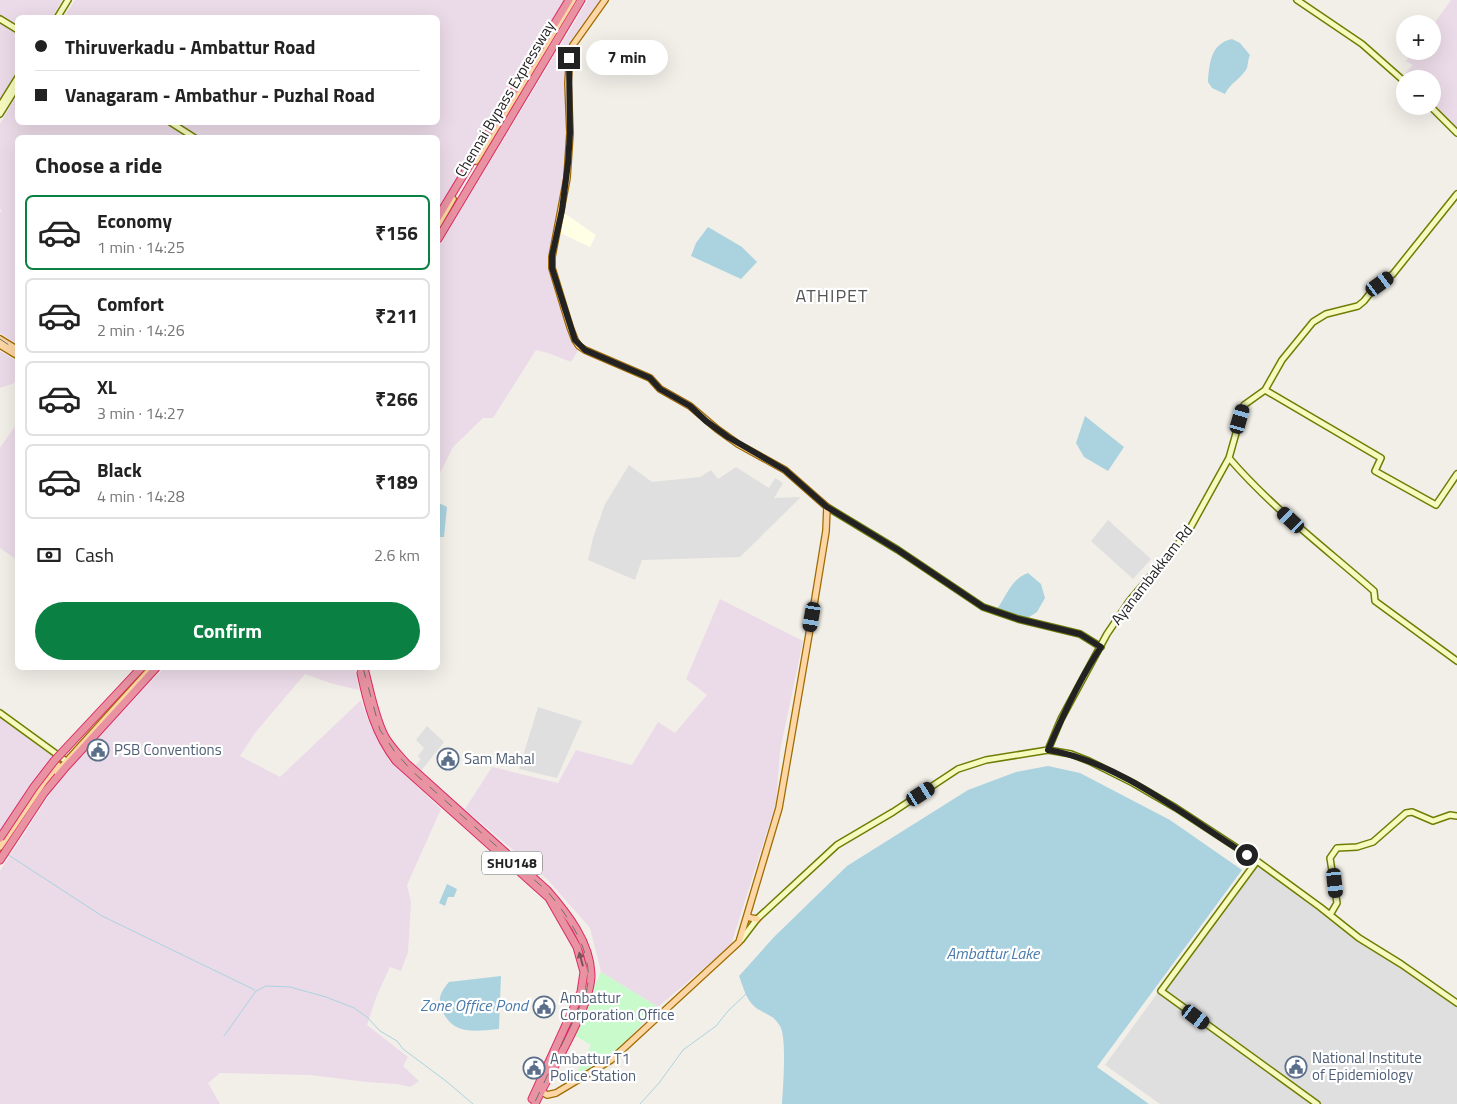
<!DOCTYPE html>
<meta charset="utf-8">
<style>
:root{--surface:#fff;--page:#f2f2f2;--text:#222;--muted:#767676;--line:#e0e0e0;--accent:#0b8043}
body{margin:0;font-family:"Titillium Web",sans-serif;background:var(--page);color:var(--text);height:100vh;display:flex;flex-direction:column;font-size:19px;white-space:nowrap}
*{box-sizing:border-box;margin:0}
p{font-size:16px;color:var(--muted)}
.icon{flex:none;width:28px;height:28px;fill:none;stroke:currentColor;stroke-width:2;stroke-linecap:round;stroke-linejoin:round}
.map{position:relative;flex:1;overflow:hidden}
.panel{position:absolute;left:15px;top:135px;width:425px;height:535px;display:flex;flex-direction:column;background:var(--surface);border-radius:8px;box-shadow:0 5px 20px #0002}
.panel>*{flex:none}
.banner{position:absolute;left:15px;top:15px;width:425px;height:110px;border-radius:8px;box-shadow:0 5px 20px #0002;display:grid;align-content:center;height:110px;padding:0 20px;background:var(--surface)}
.tools{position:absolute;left:1396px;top:15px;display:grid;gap:10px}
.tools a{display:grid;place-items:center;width:45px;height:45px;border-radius:50%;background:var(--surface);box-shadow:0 5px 20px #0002;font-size:25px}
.end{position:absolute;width:22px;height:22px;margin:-11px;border:6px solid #222;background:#fff;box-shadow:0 0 0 2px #fff}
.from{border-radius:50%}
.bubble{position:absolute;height:35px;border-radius:18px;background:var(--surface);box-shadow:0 5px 20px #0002;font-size:16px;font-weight:700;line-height:35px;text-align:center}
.car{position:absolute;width:15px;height:30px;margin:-15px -8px;border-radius:6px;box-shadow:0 0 4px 1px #0007;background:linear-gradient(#222 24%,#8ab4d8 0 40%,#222 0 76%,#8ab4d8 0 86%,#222 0)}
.banner b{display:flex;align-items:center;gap:18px;height:48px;font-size:19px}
.banner b+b{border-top:1px solid var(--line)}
.banner i{width:12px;height:12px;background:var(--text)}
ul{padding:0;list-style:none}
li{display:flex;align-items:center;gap:15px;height:75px;margin:0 10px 8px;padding:0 10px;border:2px solid var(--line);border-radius:8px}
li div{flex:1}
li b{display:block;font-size:19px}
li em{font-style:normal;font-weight:700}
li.active{border-color:var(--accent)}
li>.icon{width:45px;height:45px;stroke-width:1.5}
h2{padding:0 20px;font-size:22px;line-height:60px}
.pay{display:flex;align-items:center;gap:12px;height:55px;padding:0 20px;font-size:19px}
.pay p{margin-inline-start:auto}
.action{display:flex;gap:10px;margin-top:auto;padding:10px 20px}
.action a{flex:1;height:58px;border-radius:30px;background:var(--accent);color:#fff;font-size:20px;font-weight:700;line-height:58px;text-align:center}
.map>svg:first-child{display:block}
.residential{fill:#e0dfdf}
.industrial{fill:#ebdbe8}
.education{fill:#ffffe5}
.park{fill:#c8facc}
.water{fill:#aad3df}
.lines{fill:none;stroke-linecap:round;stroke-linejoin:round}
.stream{stroke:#aad3df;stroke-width:1}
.secondary-casing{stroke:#707d05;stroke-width:8}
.primary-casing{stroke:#a06b00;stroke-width:8}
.highway-casing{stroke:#dc2a67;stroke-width:9}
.secondary{stroke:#f7fabf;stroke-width:5}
.primary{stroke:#fcd6a4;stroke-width:5.5}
.highway{stroke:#e892a2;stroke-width:7}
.rail{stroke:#707070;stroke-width:1;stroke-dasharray:10 10;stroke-linecap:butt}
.highway-bridge-casing{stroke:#dc2a67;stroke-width:9;stroke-linecap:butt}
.highway-bridge{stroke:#e892a2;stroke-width:7}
.oneway{fill:#7b545c}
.route{stroke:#222;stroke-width:6}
.labels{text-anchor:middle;stroke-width:4.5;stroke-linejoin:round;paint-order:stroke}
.shield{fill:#fff;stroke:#646464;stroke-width:1}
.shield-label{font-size:14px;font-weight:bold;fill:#222}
.street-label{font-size:15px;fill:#222;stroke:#fff}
.service-label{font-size:15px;fill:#4e5e75;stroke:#fff;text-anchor:start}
.water-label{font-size:16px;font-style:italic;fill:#4a7aab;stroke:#fff}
.quarter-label{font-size:18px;letter-spacing:1px;fill:#555;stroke:#fff}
</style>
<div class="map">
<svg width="1457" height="1104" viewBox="0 0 1457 1104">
<rect width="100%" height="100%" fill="#f2efe9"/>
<path class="residential" d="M 629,465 L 652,482 L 700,477 L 711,470 L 718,479 L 736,467 L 769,488 L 775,478 L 783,483 L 774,498 L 801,497 L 740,557 L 642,560 L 635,580 L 588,560 L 593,538 L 605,504 Z
M 1108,520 L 1151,559 L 1133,579 L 1091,541 Z
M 538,707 L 582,721 L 557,778 L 519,769 Z
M 427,726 L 444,742 L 421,771 L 415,766 L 421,759 L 418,756 L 424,748 L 416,740 Z
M 1253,862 L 1457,1002 L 1457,1104 L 1160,1104 L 1105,1065 Z"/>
<path class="industrial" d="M 0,0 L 62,0 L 52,17 L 18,18 L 17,74 L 0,103 Z
M 75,0 L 564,0 L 516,82 L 438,210 L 438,138 L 18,138 L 17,344 L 0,333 L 0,213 L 2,210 L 0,209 L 0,124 L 17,95 L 18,122 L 438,122 L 438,18 L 64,17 Z
M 588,0 L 601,0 L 575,37 L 567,54 L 568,123 L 564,177 L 549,267 L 552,282 L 568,332 L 579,349 L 571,362 L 548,353 L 536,350 L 493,418 L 483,418 L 453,447 L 438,477 L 438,248 Z
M 1451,0 L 1457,0 L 1457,128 L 1433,105 L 1432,79 L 1406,79 L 1403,76 L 1413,65 L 1406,61 L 1413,51 L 1432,51 L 1433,25 Z
M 0,351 L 18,362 L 17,380 L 12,384 L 0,388 Z
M 15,426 L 18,428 L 17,560 L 0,548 L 0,448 Z
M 720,599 L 803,641 L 780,751 L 776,803 L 731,945 L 658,1007 L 601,972 L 590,928 L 548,880 L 465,809 L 492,767 L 558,783 L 576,750 L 632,765 L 658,722 L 675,733 L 707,695 L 686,679 Z
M 164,668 L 355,668 L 359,690 L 330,683 L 305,674 L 255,733 L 240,756 L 280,777 L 361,700 L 370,725 L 389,760 L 441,809 L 407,885 L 411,902 L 408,952 L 401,971 L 390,967 L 377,995 L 367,1025 L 408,1057 L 403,1066 L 419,1081 L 410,1087 L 397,1084 L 367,1082 L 310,1075 L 220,1073 L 208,1083 L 220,1104 L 0,1104 L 0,871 L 50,794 L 82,755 Z
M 0,716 L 56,755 L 0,833 Z"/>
<path class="education" d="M 564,213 L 596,235 L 590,247 L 560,233 Z"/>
<path class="park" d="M 601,972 L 658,1007 L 613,1055 L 575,1076 L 591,1045 L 572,1034 Z"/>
<path class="water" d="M 1232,39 L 1240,43 L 1250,55 C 1248,59 1248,64 1247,68 C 1242,78 1230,83 1225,94 L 1212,88 L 1208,82 C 1209,64 1211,43 1232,39 Z
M 708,227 L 742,247 L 757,262 L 741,279 L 691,256 L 696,243 Z
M 1085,416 L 1124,447 L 1108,471 L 1084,457 L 1076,443 Z
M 439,503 L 447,507 L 444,537 L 438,537 L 438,504 Z
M 1028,573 L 1041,584 L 1045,598 L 1037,612 L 1026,619 L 1015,617 L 997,609 C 1007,595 1011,579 1028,573 Z
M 1048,766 L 1080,773 L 1170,820 L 1242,870 L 1097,1067 L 1149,1104 L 782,1104 C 783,1088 787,1037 780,1026 C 773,1014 764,1014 755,1007 C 746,1000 743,986 739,976 L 774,937 L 847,866 L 968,790 L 1016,772 Z
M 447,884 L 457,889 L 454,897 L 448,897 L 445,906 L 439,903 Z
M 501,976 L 499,1029 C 475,1031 453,1036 442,1010 C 437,999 441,991 449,982 Z"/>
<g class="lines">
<path class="stream" d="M 7,854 L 102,916 L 255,990
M 224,1036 L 256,991 L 266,986 L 290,987 L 326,997 L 354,1008 L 367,1017 L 380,1031 L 397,1041 L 403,1049 L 446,1081 L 473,1104
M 640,1104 L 659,1083 L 683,1050 L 716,1026 L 728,1011 L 746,994"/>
<g class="secondary-casing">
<path id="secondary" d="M 1297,0 L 1362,44 L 1405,82
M 57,18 L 68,0
M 0,19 L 18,30
M 0,106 L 18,77
M 1430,106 L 1457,133
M 0,114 L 18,85
M 170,122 L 195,138
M 1265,390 L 1381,458 L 1375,471 L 1436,505 L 1457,474
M 1229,458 C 1272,508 1325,548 1374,591 L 1375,601 L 1457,661
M 827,507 L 898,550 L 983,607 L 1018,619 L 1080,634 L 1101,647
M 0,713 L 66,761
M 1048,750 L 1061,719 L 1107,634 L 1130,600 L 1188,532 L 1229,458 L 1244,405 L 1265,390 L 1282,360 L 1313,322 L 1326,314 L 1358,306 L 1364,301 L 1375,287 L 1393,274 L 1457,194
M 1257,861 L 1161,991 L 1317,1104
M 1330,915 L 1337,903 L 1330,858 L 1337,848 L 1357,847 L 1373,842 L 1406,813 L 1412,812 L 1433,821 L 1450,815 L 1457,816
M 741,940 L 757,919 L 837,845 L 893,812 L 958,769 L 986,760 L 1048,750 L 1071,754 L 1089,761 L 1133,783 L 1176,808 L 1257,861 L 1320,907 L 1359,938 L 1401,964 L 1457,1003"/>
</g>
<g class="primary-casing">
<path id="primary" d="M 476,161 L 573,0
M 438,225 L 453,199
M 0,339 L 18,350
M 0,345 L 18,356
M 57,772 L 151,668
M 0,847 L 44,782 L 58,765
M 747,916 L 751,918 L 757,919
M 541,1091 L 547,1095 L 556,1093 L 611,1060 L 739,942 L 779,808 L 812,617 L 826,531 L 827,507 L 785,470 L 738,444 L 717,429 L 690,406 L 660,389 L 650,378 L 585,350 L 579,346 L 575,340 L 570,327 L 552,268 L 552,257 L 567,178 L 570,133 L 568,83 L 570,53 L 573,45 L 605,0"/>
</g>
<g class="highway-casing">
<path id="highway" d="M 438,217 L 569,0
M 438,239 L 581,0
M 364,668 C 370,690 374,715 384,735 C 389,745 398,754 406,763 L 547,890 C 567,913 590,942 591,974 C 592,1006 549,1073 535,1104
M 361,673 C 368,706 375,733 396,761 L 549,898 L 577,947 L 584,972 L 581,992 L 532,1099
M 0,860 L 44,793 L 64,769 L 156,668"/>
</g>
<use href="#secondary" class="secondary"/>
<use href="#primary" class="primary"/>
<use href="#highway" class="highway"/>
<path class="rail" d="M 0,339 L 18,351
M 363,668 L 380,730 L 395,752 L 413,772 L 548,892 C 571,920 596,956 586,993 L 534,1104"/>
<g class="highway-bridge-casing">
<path id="highway-bridge" d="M 0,838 L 34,787 L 54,761 L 141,668"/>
</g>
<use href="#highway-bridge" class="highway-bridge"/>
</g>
<defs><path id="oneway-solid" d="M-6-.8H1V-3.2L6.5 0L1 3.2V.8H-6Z" transform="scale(1.25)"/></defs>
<use class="oneway" href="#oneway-solid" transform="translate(581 959) rotate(-105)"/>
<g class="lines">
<path class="route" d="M 569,58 L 570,133 L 568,163 L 562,210 L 552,256 L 552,268 L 575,340 L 585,350 L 650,378 L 660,389 L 690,406 L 706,421 L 728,437 L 785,470 L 827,507 L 898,550 L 983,607 L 1018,619 L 1080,634 L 1101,647 C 1080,678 1063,715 1048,750 C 1116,760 1189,819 1247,855"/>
</g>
<defs>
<g id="civic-ring" transform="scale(1.125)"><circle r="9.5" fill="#fff" stroke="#5c6f8a" stroke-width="1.5"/><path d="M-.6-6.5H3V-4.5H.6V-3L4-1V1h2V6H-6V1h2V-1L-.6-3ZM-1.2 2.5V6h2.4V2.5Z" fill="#5c6f8a"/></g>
</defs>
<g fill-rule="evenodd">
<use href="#civic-ring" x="98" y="750"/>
<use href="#civic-ring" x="448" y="759"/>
<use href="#civic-ring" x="544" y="1007"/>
<use href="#civic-ring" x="1296" y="1067"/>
<use href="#civic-ring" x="534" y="1068"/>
</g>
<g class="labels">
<rect class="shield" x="482" y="851.5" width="60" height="23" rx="4"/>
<g class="shield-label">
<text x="512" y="868">SHU148</text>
</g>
<g class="street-label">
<text transform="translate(505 99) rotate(-59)" y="5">Chennai Bypass Expressway</text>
<text transform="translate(1152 575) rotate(-52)" y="5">Ayanambakkam Rd</text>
</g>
<g class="service-label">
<text x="114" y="755">PSB Conventions</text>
<text x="464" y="764">Sam Mahal</text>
<text x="560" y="1003">Ambattur<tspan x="560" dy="17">Corporation Office</tspan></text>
<text x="1312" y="1063">National Institute<tspan x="1312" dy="17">of Epidemiology</tspan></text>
<text x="550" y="1064">Ambattur T1<tspan x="550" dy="17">Police Station</tspan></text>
</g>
<g class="water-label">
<text x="993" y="959">Ambattur Lake</text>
<text x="474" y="1011">Zone Office Pond</text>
</g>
<g class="quarter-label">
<text x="832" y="302">ATHIPET</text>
</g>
</g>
</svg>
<div class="tools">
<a>+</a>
<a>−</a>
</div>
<i class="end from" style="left:1247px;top:855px"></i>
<i class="end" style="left:569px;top:58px"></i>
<div class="bubble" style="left:586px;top:40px;width:82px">7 min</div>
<i class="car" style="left:1380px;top:284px;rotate:54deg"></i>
<i class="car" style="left:1240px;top:419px;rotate:16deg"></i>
<i class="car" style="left:1291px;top:520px;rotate:313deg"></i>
<i class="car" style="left:812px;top:617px;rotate:190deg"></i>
<i class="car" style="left:921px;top:794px;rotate:57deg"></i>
<i class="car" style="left:1335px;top:883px;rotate:174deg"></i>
<i class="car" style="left:1196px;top:1017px;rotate:127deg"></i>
<div class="banner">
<b><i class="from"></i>Thiruverkadu - Ambattur Road</b>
<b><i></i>Vanagaram - Ambathur - Puzhal Road</b>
</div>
<section class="panel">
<h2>Choose a ride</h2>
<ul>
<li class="active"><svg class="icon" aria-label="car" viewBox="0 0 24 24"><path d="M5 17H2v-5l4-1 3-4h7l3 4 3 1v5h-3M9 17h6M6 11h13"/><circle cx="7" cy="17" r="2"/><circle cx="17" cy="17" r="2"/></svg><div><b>Economy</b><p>1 min · 14:25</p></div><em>₹156</em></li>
<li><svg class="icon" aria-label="car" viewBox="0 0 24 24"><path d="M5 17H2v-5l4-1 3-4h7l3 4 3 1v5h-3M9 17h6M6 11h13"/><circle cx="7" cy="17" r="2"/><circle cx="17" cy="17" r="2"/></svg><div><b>Comfort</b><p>2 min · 14:26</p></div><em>₹211</em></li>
<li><svg class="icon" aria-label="car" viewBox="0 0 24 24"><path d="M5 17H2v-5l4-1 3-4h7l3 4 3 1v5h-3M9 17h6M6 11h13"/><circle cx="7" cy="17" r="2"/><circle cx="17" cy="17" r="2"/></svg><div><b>XL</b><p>3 min · 14:27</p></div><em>₹266</em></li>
<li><svg class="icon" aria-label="car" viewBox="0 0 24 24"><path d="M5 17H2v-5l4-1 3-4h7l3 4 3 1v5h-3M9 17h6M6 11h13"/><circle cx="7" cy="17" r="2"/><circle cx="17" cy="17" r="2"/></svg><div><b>Black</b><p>4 min · 14:28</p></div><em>₹189</em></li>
</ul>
<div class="pay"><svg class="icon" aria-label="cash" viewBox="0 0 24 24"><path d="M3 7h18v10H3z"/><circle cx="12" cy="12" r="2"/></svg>Cash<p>2.6 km</p></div>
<div class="action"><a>Confirm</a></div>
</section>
</div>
